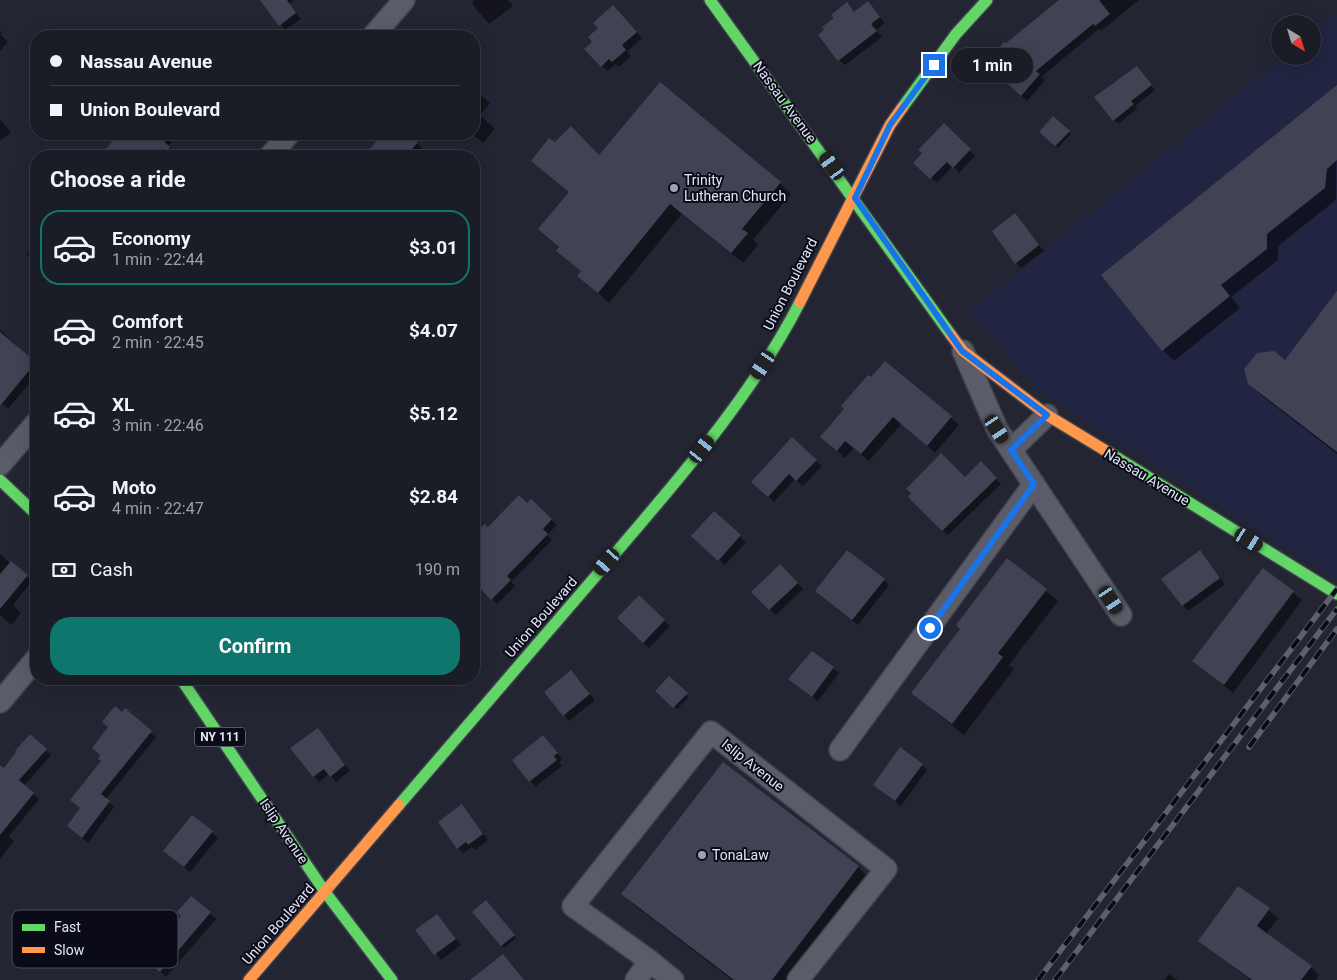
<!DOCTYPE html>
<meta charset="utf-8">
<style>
:root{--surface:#1a1c26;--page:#272932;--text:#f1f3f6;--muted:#9fa1a7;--line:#383a43;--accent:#0f766e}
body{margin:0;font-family:Roboto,sans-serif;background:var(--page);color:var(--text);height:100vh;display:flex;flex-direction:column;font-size:19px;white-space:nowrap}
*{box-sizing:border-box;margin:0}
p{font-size:16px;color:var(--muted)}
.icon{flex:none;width:28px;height:28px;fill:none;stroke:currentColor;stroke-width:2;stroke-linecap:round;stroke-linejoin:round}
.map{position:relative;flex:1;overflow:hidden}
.panel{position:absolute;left:30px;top:150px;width:450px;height:535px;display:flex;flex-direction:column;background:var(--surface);border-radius:20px;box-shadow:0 5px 20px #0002,0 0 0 1px var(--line)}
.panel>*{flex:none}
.banner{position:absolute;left:30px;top:30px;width:450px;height:110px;border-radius:20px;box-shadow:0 5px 20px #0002,0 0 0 1px var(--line);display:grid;align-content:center;height:110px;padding:0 20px;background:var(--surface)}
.needle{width:32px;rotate:142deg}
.controls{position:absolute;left:1271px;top:15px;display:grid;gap:10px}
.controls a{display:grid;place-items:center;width:50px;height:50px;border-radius:50%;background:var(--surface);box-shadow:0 5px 20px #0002,0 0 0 1px var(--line);font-size:25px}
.end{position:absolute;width:22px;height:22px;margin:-11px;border:6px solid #1a73e8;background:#fff;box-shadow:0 0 0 2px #fff}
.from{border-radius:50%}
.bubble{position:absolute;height:35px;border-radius:18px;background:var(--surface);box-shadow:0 5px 20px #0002,0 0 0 1px var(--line);font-size:16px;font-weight:700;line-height:35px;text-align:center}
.car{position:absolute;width:15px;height:30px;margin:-15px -8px;border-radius:6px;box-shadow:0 0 4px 1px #0007;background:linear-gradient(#222 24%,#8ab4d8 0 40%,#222 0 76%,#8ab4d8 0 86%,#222 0)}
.banner b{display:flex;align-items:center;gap:18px;height:48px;font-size:19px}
.banner b+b{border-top:1px solid var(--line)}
.banner i{width:12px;height:12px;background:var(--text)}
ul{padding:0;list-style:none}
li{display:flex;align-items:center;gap:15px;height:75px;margin:0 10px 8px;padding:0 10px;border:2px solid transparent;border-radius:20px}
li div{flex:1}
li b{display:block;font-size:19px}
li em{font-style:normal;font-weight:700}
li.selected{border-color:var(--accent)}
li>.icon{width:45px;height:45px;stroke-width:1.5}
h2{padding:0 20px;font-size:22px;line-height:60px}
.pay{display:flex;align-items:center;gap:12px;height:55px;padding:0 20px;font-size:19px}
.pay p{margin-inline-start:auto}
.action{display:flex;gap:10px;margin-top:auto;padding:10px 20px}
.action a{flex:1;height:58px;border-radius:20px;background:var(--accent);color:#fff;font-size:20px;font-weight:700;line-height:58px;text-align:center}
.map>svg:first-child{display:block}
.built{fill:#212541}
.shadow{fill:#0007}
.building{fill:#414355}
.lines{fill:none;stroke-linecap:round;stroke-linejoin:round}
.street-casing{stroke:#3f414d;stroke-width:24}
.fast-casing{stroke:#3f414d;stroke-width:14}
.slow-casing{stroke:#3f414d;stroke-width:14}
.street{stroke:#5a5c67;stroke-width:21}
.fast{stroke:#63d668;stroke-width:11}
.slow{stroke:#ff974d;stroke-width:11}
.rail-casing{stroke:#5e606a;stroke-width:5.5}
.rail{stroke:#0a0b16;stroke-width:4;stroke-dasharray:11;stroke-linecap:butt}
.route{stroke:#1a73e8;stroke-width:6}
.poi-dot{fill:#9ea2b2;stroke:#0a0b16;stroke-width:2}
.labels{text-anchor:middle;stroke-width:4;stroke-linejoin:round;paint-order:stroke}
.shield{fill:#0a0b16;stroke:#a0a4b3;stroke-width:1}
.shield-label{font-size:12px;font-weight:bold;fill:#e1e5f6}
.street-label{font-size:14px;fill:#e1e5f6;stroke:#0a0b16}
.poi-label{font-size:14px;fill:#e1e5f6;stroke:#0a0b16;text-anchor:start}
.key{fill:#0a0b16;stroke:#4a4c59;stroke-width:1}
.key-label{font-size:14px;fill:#e1e5f6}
</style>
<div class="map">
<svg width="1337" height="980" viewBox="0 0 1337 980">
<rect width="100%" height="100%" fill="#232533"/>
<path class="built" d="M 1337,14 L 1337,580 L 1040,392 L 969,312 L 1284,56 L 1312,56 L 1313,33 Z"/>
<path class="shadow" d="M 261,0 L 294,0 L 289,4 L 301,19 L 285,30 Z
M 474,0 L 508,0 L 513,6 L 489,24 L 472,4 Z
M 1061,0 L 1139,0 L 1101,31 L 1099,29 L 1041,77 L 1045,80 L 1027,101 L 992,70 L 1006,45 Z
M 868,3 L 885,23 L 876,30 L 882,37 L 845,65 L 839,60 L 836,18 L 847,4 L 855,13 Z
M 619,12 L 642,38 L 627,52 L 631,56 L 619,67 L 616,64 L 607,71 L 602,66 L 594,42 Z
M 0,30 L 2,33 L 0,34 L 8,42 L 0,51 Z
M 1141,72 L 1155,90 L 1135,106 L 1137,109 L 1118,124 L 1095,98 L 1114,82 L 1116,83 Z
M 1337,87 L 1336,200 L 1278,246 L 1278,260 L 1231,297 L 1240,308 L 1174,361 L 1163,350 Z
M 474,89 L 490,103 L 480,115 L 495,129 L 483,143 L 472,134 Z
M 1053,117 L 1071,134 L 1058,148 L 1041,131 Z
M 0,119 L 11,132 L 0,141 Z
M 944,125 L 975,156 L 959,173 L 953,166 L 937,183 L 915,162 Z
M 119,134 L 163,134 L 172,142 L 168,146 L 175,153 L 172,156 L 99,156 Z
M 377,134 L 406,134 L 423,149 L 416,156 L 371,156 L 376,153 L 381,138 Z
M 555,144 L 599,157 L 780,183 L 791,194 L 753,240 L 758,245 L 743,263 L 682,214 L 609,303 L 579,275 L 582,272 L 558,250 L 560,248 L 540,229 L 570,193 L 532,160 Z
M 1015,215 L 1044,251 L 1021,268 L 1016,263 Z
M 36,244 L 36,278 L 29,271 L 36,264 L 26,255 Z
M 1337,294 L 1337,454 L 1261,395 L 1249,383 L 1285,362 Z
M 0,330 L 36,364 L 36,375 L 8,409 L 0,402 Z
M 927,396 L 959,425 L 935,453 L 902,423 L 869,461 L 854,448 L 845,458 L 829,444 Z
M 816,461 L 822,466 L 803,486 L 795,479 L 774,502 L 759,487 Z
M 987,469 L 1001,484 L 948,535 L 909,497 Z
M 519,497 L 527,505 L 532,501 L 557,525 L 547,535 L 552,540 L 511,582 L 515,586 L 497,604 L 474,580 L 474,543 Z
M 714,513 L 746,542 L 725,565 L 698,542 Z
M 1200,552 L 1225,584 L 1188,611 L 1183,605 Z
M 0,554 L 32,581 L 13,605 L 21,613 L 11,625 L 0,615 Z
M 1007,559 L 1058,601 L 1009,665 L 1014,669 L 964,735 L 912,693 L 961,629 Z
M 780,566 L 803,589 L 776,615 L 753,592 Z
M 1263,569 L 1302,600 L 1233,693 L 1194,661 Z
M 884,580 L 889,585 L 858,625 L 822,596 Z
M 639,597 L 670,626 L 649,648 L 619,618 Z
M 812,652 L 839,673 L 818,701 L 796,685 Z
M 577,677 L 595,700 L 569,721 L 564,715 Z
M 669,678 L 689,697 L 677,709 L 657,691 Z
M 122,713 L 156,737 L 106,799 L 114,807 L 88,843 L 68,826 L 82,809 Z
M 318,729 L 350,771 L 336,782 L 329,774 L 319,782 L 292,749 Z
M 30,736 L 51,755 L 24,786 L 39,799 L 9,836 L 14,841 L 0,859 L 0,775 Z
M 543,736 L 562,759 L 559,762 L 562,766 L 536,786 L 530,781 Z
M 723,764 L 858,867 L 870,879 L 792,980 L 732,980 L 634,905 L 623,893 Z
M 922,765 L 927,770 L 901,806 L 880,790 Z
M 462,806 L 488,840 L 475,850 L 472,847 L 463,853 L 458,848 Z
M 192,817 L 218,838 L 190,872 L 170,856 Z
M 1239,887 L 1278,918 L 1266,934 L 1311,967 L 1319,975 L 1316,980 L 1250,980 L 1200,941 Z
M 192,897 L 216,919 L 166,977 L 152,965 L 183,916 Z
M 486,902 L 516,938 L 504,948 L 474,912 Z
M 442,921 L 461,945 L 441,960 L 417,930 Z
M 1169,974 L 1177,980 L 1164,980 Z"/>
<path class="building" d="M 260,0 L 287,0 L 296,13 L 279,26 Z
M 1059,0 L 1099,0 L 1110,14 L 1095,26 L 1093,24 L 1036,71 L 1040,74 L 1021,96 L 985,64 L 1004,42 L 1006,43 Z
M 868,1 L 880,17 L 871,24 L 877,31 L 838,61 L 818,35 L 824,30 L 822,27 L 834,18 L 831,15 L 847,2 L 854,12 Z
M 613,5 L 637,32 L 622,45 L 626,50 L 612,62 L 609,59 L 601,67 L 584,49 L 592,42 L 588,37 L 598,28 L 593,23 Z
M 1137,66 L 1152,85 L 1131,101 L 1134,104 L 1113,121 L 1094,97 Z
M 660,82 L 781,182 L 742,229 L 748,233 L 731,253 L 670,204 L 598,293 L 577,276 L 581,271 L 556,251 L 559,247 L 538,229 L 569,192 L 531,161 L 549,138 L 555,142 L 571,126 L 599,155 Z
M 1337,85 L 1337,160 L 1327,169 L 1325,188 L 1267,234 L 1267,249 L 1221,285 L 1230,296 L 1162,351 L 1101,275 Z
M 1053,116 L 1070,131 L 1055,146 L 1039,132 Z
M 944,123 L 971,149 L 953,168 L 947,162 L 930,179 L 913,163 L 922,153 L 918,150 Z
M 119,134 L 156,134 L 170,147 L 161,156 L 99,156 Z
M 383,134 L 408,134 L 418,142 L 406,156 L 363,156 Z
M 1015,213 L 1039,245 L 1015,264 L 992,231 Z
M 1337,291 L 1337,452 L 1248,384 L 1244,369 L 1257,353 L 1274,351 L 1285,360 Z
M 0,332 L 36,362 L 0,406 Z
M 885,361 L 952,416 L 927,446 L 893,417 L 861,454 L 845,441 L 837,451 L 820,437 L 844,409 L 841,406 L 868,375 L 871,377 Z
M 792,437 L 817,460 L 796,481 L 789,474 L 768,497 L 751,482 Z
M 941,453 L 965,477 L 981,461 L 997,478 L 942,531 L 908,497 L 911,493 L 906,489 Z
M 519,495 L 527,503 L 531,499 L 552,519 L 543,529 L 548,534 L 507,576 L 511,580 L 491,600 L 474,582 L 474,532 L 485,524 L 488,527 Z
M 714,511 L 741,535 L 718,561 L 691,536 Z
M 847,550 L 885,579 L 852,620 L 815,591 Z
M 1200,550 L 1220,578 L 1182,606 L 1161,579 Z
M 1007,558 L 1047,589 L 998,653 L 1003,657 L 952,724 L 911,693 L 960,629 L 956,625 Z
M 11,561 L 28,575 L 0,609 L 0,574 Z
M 780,564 L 798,583 L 769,610 L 751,592 Z
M 1263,568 L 1294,591 L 1224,685 L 1192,661 Z
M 639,595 L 665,620 L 643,643 L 617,618 Z
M 812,651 L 834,667 L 812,697 L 788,679 Z
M 571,670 L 590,694 L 563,716 L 544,692 Z
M 669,676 L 688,693 L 673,708 L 655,691 Z
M 115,706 L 122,712 L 125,708 L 152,731 L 101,794 L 110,801 L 82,838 L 67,826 L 80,808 L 70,800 L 101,761 L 98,759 L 100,755 L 92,748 L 108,727 L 102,722 Z
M 318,728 L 345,765 L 330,777 L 324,769 L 313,777 L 290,748 Z
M 30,734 L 47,749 L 19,780 L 34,793 L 0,835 L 0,765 L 4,768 L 16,752 L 15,751 Z
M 543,735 L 558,753 L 554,756 L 557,760 L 529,782 L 512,760 Z
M 900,747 L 923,764 L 895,801 L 873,785 Z
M 723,762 L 859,866 L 772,980 L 734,980 L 621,894 Z
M 462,804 L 483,834 L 468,845 L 466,842 L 457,849 L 438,822 Z
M 192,815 L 213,831 L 184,867 L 163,851 Z
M 1238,886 L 1270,908 L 1257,926 L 1312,966 L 1301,980 L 1252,980 L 1198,941 Z
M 191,896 L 211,912 L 160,972 L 145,960 L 181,916 L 177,912 Z
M 486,900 L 515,935 L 501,946 L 472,912 Z
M 84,909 L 114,933 L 100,951 L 70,928 Z
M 437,914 L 456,939 L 434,955 L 415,930 Z
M 503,954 L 524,980 L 470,980 Z"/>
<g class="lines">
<g class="street-casing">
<path id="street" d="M 373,36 L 404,0
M 270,156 L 289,134
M 963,351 L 997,429 L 1121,615
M 1011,450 L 1047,415
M 0,465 L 36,423
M 0,702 L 36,659
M 840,750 L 1034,484
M 636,980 L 650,961
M 673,980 L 650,961 L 573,906 L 711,732 L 886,869 L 798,980"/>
</g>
<g class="fast-casing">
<path id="fast" d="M 710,0 L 951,335
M 902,108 L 956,34 L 987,0
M 1111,454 L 1337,594
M 0,480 L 36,514
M 181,679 L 325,892 L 392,980
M 399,805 C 470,722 542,639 613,556 C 681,476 752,396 800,302"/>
</g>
<g class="slow-casing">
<path id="slow" d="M 800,302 L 890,125 L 902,108
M 951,335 L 963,351 L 1047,415 L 1111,454
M 249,980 L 399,805"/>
</g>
<use href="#street" class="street"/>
<use href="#fast" class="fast"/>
<use href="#slow" class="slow"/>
<g class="rail-casing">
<path id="rail" d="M 1249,747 L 1337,629
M 1038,980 L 1337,589
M 1055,980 L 1337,609"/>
</g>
<use href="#rail" class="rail"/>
</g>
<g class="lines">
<path class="route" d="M 930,628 L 1034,484 L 1011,450 L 1047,415 L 962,351 L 855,198 L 890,125 L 934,65"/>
</g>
<g class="poi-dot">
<circle cx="674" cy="188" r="5"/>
<circle cx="702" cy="855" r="5"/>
</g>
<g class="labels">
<rect class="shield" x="195" y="727.5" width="50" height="19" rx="4"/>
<g class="shield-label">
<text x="220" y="741">NY 111</text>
</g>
<g class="street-label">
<text transform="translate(785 102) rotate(54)" y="5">Nassau Avenue</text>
<text transform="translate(790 284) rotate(-63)" y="5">Union Boulevard</text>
<text transform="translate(1147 477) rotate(31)" y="5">Nassau Avenue</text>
<text transform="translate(541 617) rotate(-49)" y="5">Union Boulevard</text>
<text transform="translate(753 765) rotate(38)" y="5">Islip Avenue</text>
<text transform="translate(284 831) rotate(56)" y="5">Islip Avenue</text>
<text transform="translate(278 924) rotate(-49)" y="5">Union Boulevard</text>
</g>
<g class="poi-label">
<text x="684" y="185">Trinity<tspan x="684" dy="16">Lutheran Church</tspan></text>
<text x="712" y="860">TonaLaw</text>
</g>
</g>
<rect x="12" y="910" width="166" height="58" rx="8" class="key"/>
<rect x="22" y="924" width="23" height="7" fill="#63d668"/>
<rect x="22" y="947" width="23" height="6" fill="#ff974d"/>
<g class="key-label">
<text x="54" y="932">Fast</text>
<text x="54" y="955">Slow</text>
</g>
</svg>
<div class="controls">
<a><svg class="needle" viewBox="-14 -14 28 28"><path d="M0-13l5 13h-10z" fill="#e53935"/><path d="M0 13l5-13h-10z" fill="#9fa1a7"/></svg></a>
</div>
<i class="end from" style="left:930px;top:628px"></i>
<i class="end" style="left:934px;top:65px"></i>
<div class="bubble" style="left:951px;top:48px;width:82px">1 min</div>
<i class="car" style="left:832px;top:166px;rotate:324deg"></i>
<i class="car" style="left:763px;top:365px;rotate:213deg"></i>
<i class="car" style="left:997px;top:429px;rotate:147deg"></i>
<i class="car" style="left:702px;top:449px;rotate:39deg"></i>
<i class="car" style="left:1249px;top:540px;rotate:122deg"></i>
<i class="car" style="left:607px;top:562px;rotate:221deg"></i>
<i class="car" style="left:1111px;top:600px;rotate:146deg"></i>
<div class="banner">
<b><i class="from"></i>Nassau Avenue</b>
<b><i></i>Union Boulevard</b>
</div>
<section class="panel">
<h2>Choose a ride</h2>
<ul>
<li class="selected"><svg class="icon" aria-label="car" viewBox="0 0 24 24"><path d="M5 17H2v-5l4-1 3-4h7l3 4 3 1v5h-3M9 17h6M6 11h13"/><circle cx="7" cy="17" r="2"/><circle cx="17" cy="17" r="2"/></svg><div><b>Economy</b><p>1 min · 22:44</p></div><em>$3.01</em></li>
<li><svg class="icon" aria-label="car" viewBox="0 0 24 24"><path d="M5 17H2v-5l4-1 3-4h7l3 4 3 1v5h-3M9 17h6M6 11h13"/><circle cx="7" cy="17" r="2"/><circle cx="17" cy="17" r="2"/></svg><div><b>Comfort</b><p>2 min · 22:45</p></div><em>$4.07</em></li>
<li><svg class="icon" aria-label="car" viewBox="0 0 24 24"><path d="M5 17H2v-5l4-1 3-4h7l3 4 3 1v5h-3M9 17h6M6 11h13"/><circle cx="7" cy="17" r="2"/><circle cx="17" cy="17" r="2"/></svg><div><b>XL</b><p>3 min · 22:46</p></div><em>$5.12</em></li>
<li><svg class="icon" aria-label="car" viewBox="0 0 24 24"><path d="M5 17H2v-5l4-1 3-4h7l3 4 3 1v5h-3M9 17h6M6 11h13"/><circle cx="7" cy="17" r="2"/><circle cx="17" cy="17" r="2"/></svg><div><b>Moto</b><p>4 min · 22:47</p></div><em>$2.84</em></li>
</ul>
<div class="pay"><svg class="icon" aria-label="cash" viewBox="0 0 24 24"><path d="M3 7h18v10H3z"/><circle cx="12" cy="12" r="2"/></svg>Cash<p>190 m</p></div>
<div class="action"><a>Confirm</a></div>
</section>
</div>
